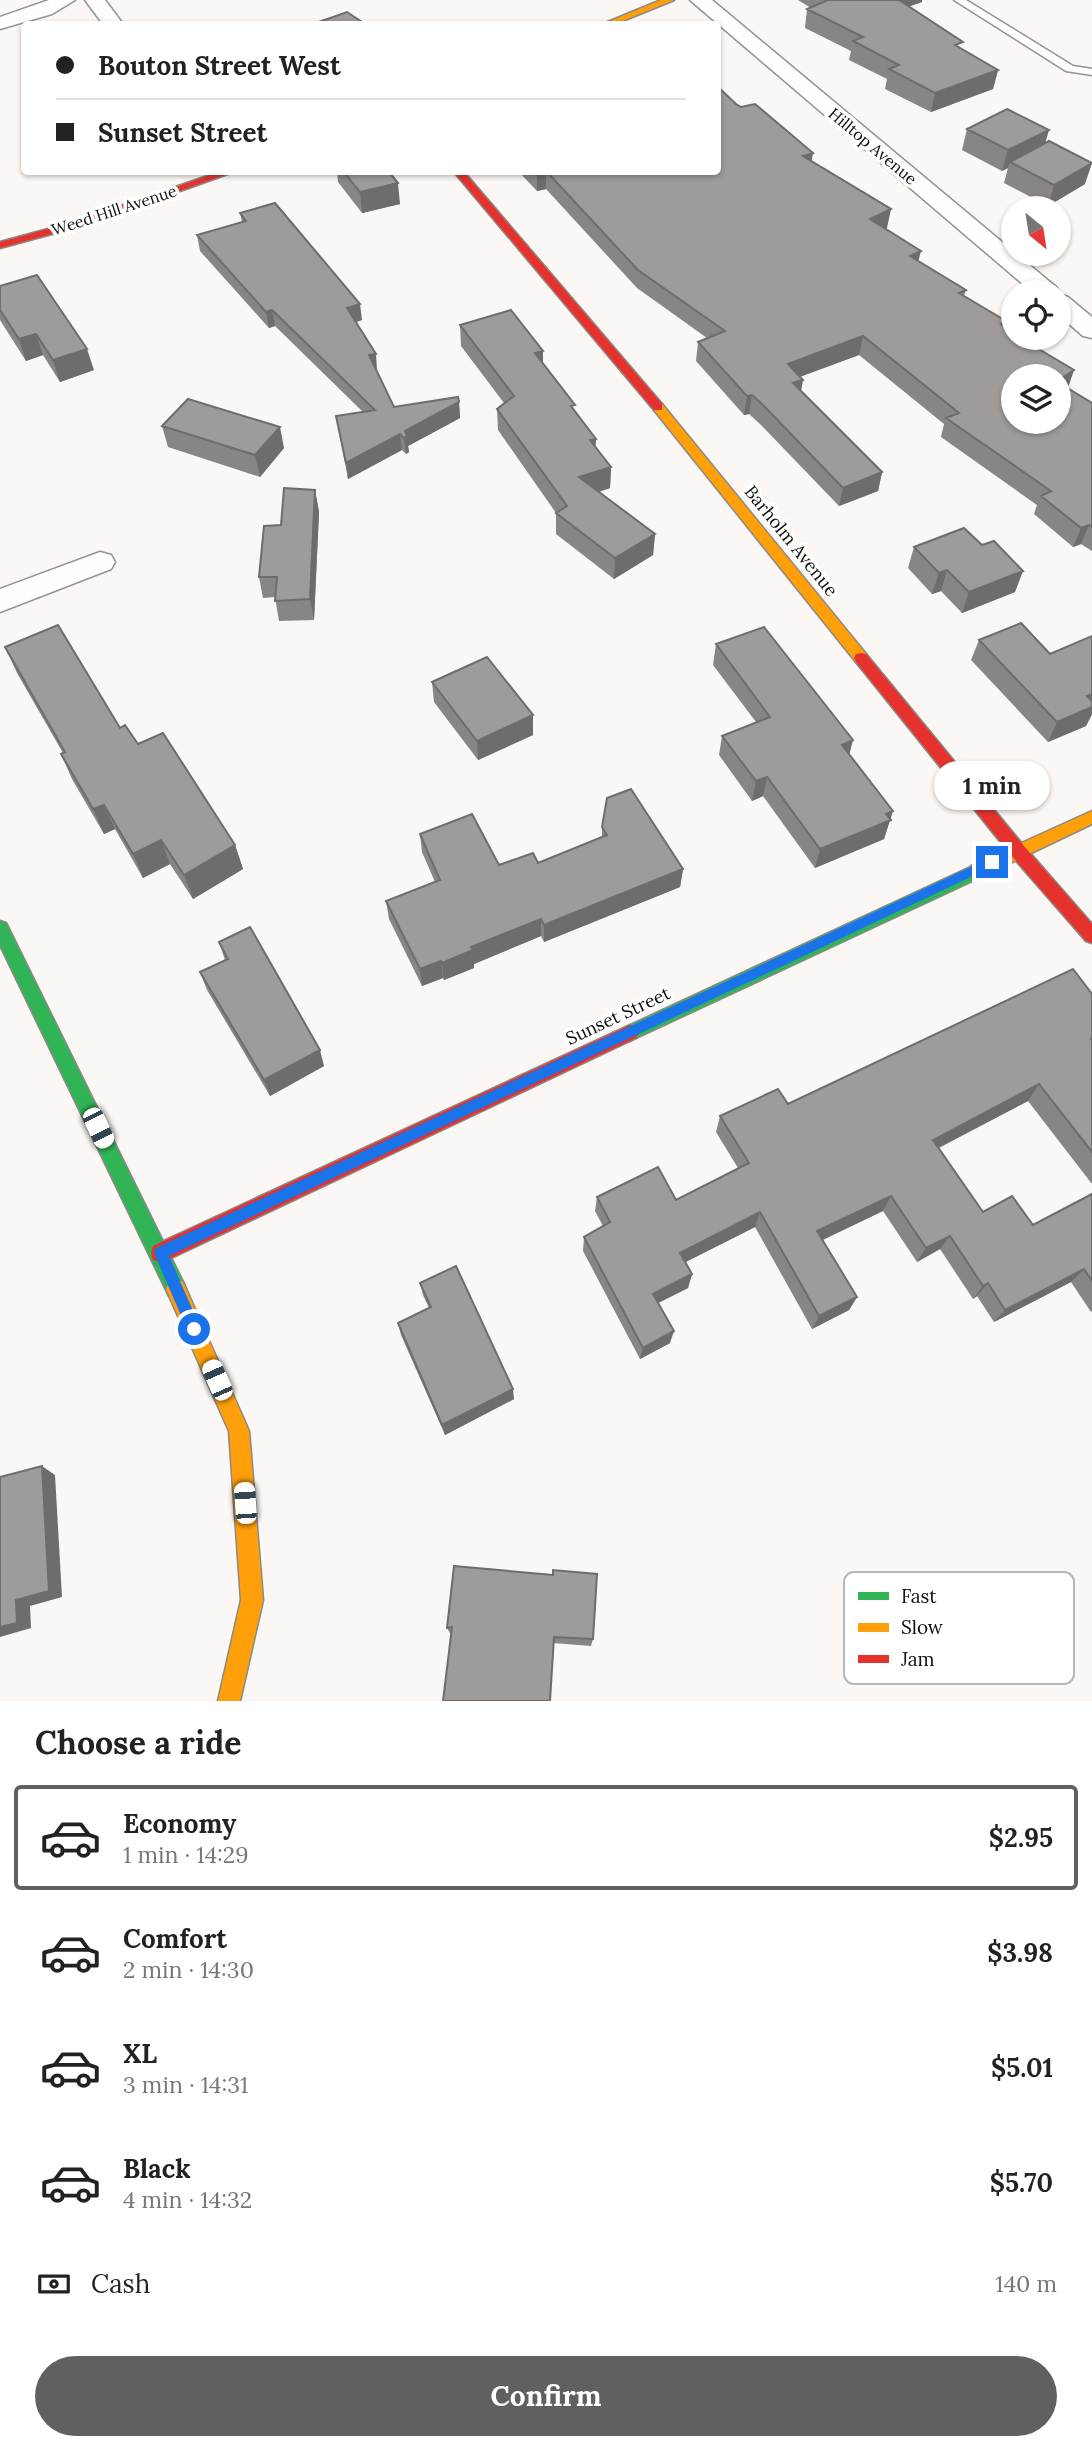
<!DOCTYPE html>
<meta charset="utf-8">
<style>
:root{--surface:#fff;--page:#f2f2f2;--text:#222;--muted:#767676;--line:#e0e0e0;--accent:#61605e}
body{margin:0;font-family:Lora,serif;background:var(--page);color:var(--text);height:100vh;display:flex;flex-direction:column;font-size:26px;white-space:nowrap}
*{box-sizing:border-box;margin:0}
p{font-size:23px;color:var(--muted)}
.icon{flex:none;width:38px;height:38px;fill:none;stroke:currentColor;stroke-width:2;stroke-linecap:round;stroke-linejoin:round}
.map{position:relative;height:1701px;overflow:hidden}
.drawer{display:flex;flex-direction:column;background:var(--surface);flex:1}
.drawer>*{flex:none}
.guide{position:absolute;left:21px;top:21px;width:700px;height:154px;border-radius:7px;box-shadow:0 2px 5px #0004;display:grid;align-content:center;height:154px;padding:0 35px;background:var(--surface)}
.needle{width:46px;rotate:150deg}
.fabs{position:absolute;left:1001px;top:196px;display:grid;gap:14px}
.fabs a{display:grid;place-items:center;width:70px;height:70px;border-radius:50%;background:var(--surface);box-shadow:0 2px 5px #0004;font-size:35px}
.end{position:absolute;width:32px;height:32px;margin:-16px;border:9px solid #1a73e8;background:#fff;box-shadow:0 0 0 4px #fff}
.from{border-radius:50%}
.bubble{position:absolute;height:49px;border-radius:24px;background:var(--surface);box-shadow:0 2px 5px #0004;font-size:23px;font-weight:700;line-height:49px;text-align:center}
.car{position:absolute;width:21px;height:42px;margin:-21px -10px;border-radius:9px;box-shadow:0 0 5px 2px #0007;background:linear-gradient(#fff 24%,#345 0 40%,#fff 0 76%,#345 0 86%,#fff 0)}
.guide b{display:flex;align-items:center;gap:24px;height:66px;font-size:26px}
.guide b+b{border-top:2px solid var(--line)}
.guide i{width:18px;height:18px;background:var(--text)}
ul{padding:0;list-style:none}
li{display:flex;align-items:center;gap:21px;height:105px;margin:0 14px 10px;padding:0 21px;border:4px solid transparent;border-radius:7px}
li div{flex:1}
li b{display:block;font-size:26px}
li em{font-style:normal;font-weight:700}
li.current{border-color:var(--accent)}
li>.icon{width:63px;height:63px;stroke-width:1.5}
h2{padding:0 35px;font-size:32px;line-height:84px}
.pay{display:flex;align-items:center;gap:18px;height:77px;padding:0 35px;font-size:26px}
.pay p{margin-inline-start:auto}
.action{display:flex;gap:14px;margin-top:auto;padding:14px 35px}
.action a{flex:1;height:80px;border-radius:42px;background:var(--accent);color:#fff;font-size:28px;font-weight:700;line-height:80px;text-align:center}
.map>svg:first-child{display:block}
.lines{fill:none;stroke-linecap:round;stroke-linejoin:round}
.lane-casing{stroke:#949392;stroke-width:3}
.street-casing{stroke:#949392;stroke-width:3}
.fast-casing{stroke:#8b8a88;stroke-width:3}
.slow-casing{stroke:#8b8a88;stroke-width:3}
.jam-casing{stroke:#8b8a88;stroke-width:3}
.lane{fill:#fefefd;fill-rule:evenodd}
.street{fill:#fefefd;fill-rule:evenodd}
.fast{fill:#30b455;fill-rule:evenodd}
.slow{fill:#ff9f0a;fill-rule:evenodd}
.jam{fill:#e5322d;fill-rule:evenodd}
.wall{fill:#888584}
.shaded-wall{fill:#6f6c6b}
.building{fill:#9e9b99;stroke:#6f6c6b;stroke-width:2}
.route{fill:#1a73e8}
.labels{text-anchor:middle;stroke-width:7;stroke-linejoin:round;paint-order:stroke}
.far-street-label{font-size:16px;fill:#0e0e0e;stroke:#fff}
.street-label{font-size:18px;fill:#0e0e0e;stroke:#fff}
.key{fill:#fff;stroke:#b7b7b7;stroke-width:2}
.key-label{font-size:19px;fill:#0e0e0e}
</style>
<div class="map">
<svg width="1092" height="1701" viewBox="0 0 1092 1701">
<rect width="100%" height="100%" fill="#faf7f4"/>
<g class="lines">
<g class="lane-casing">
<path id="lane" d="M 954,0 L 966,0 L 1073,66 L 1092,69 L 1092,75 L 1066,71 Z"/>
</g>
<g class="street-casing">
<path id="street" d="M 49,0 L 75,0 L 52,14 L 0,29 L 0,17 Z
M 85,0 L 105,0 L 123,24 L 103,24 Z
M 690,0 L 712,0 L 1056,287 L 1060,292 L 1059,293 L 1032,292 Z
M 1059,294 L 1068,297 L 1092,317 L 1092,338 L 1083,336 L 1059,315 Z
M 100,552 L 111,555 L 115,562 L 111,569 L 0,612 L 0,589 Z"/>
</g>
<g class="fast-casing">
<path id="fast" d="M 977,864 L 983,866 L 985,871 L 983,876 L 636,1038 L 630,1041 L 624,1038 L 621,1033 L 624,1028 Z
M 0,921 L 6,923 L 183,1282 L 186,1289 L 183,1296 L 176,1299 L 169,1296 L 0,945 Z"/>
</g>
<g class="slow-casing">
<path id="slow" d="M 661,0 L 674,0 L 615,24 L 603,24 Z
M 658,403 L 662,404 L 866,654 L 868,658 L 866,662 L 856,662 L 654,410 L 654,404 Z
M 1092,811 L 1092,824 L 983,876 L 971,876 L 969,871 L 971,866 Z
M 176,1279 L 183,1282 L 249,1431 L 263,1600 L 240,1701 L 218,1701 L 241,1600 L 229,1431 L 166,1289 L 169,1282 Z"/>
</g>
<g class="jam-casing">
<path id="jam" d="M 219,172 L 233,172 L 85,225 L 0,248 L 0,242 L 77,221 Z
M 454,172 L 464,172 L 662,404 L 662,410 L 654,410 Z
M 861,653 L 866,654 L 1023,845 L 1092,924 L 1092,943 L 1086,941 L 1011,855 L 856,662 L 854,658 L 856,654 Z
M 630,1025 L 636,1028 L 639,1033 L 636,1038 L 167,1260 L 160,1262 L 153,1260 L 151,1253 L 153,1246 Z"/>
</g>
<use href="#lane" class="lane"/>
<use href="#street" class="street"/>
<use href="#fast" class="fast"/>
<use href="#slow" class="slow"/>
<use href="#jam" class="jam"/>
</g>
<path class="wall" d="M 798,0 L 922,0 L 922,2 L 909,6 L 961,48 L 998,70 L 993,89 L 931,112 L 885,89 L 887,79 L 849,60 L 851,51 L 805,28 L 807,9 L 811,8 Z
M 736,104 L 812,161 L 887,228 L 885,229 L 919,261 L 966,290 L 964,296 L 1013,334 L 1074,370 L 1068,388 L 1092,403 L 1092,551 L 1081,544 L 1073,547 L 1034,514 L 1037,505 L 941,437 L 944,424 L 859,355 L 800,377 L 801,391 L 882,472 L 878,491 L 839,506 L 760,424 L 749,414 L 744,415 L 696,361 L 698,342 L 707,338 L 637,288 L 546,189 L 537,191 L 519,172 L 718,172 Z
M 967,129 L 1045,143 L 1085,184 L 1048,206 L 1004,183 L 1008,168 L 1002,171 L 962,150 Z
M 337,172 L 389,172 L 400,204 L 362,213 L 338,182 Z
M 240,213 L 362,320 L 356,322 L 377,370 L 376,370 L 394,407 L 459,402 L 460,418 L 408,446 L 409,452 L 406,454 L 402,450 L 348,479 L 336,416 L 363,412 L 275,326 L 269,328 L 200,251 L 197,235 L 242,222 Z
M 0,286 L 94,370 L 60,382 L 43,355 L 26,361 L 0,320 Z
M 460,325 L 543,364 L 575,411 L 595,447 L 611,467 L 610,488 L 599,492 L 655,534 L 653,555 L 614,579 L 556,534 L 556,513 L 498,430 L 497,409 L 504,403 L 461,346 Z
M 162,426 L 284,448 L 260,477 L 168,447 Z
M 315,490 L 319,512 L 314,620 L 279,621 L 275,597 L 263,598 L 259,577 L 281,525 Z
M 914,547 L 1015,592 L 962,613 L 941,591 L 932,594 L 908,568 Z
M 1092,636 L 1092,714 L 1086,726 L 1048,742 L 971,660 L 979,640 L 1050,654 Z
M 716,644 L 849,755 L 890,819 L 884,839 L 815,868 L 763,796 L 752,801 L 719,755 L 722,736 L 756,722 L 713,665 Z
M 5,647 L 120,728 L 138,744 L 235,845 L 243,869 L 193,899 L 170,864 L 143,878 L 115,829 L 104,834 L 72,779 L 61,754 L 63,753 L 17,673 Z
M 432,682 L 533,735 L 478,760 L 434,702 Z
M 602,827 L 683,869 L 680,887 L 544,942 L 541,936 L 474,964 L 474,968 L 444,980 L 443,978 L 422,986 L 389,919 L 386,901 L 435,882 L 422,852 L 420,834 L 499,865 L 538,863 L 602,837 Z
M 219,942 L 324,1066 L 270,1096 L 207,990 L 200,972 L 225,960 Z
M 1092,994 L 1092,1184 L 1028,1101 L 939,1148 L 983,1212 L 1033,1225 L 1092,1194 L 1092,1311 L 1091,1312 L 1071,1282 L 994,1322 L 977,1296 L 973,1299 L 940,1249 L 917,1262 L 883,1211 L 823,1240 L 857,1297 L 849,1310 L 812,1329 L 755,1227 L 685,1262 L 692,1274 L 688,1288 L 658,1303 L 670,1343 L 640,1359 L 583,1251 L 584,1237 L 603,1226 L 595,1211 L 597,1197 L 676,1200 L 738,1168 L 716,1132 L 720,1116 L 788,1104 Z
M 420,1283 L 514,1399 L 445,1435 L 401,1335 L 398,1323 L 429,1308 L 423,1295 Z
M 553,1575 L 593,1639 L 591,1646 L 451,1635 L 447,1628 Z"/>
<path class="shaded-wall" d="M 891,0 L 922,0 L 922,2 L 888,14 Z
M 998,70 L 993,89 L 931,112 L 935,93 Z
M 1049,130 L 1043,151 L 1010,162 L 1008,168 L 1002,171 L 1008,150 Z
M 813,153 L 810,171 L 803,156 Z
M 1092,163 L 1085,184 L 1048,206 L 1054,185 Z
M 542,172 L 546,172 L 546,189 L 537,191 L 537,173 Z
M 398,183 L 400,204 L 362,213 L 360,192 Z
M 891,209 L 887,228 L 866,238 L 870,219 Z
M 921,251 L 916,270 L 910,256 Z
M 360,304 L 362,320 L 349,324 L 347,308 Z
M 272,310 L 275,326 L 269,328 L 266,312 Z
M 36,334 L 43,355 L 26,361 L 19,339 Z
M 863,336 L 859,355 L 785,382 L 788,364 Z
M 87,349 L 94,370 L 60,382 L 53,360 Z
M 543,351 L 543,372 L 535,353 Z
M 376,354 L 377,370 L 371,372 L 369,355 Z
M 1074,370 L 1067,389 L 1059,394 L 1059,380 Z
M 803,380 L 800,398 L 793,383 Z
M 752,395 L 749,414 L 744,415 L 747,396 Z
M 459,402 L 460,418 L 408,446 L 409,452 L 406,454 L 404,438 L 405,431 Z
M 280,427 L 284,448 L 260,477 L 255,455 Z
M 400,434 L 402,450 L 348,479 L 346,463 Z
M 596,439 L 595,460 L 590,440 Z
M 611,467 L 610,488 L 579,498 L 579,477 Z
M 882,472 L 878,491 L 839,506 L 843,488 Z
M 315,490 L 319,512 L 314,620 L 310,599 Z
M 1089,525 L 1081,544 L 1073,547 L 1081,528 Z
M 655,534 L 653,555 L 614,579 L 615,558 Z
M 947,570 L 941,591 L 932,594 L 939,573 Z
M 1023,571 L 1015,592 L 962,613 L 969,592 Z
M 1092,694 L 1092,714 L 1086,726 L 1048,742 L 1057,722 L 1087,696 Z
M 533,715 L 533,735 L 478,760 L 477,741 Z
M 853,740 L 848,760 L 842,745 Z
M 767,777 L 763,796 L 752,801 L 756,781 Z
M 104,805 L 115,829 L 104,834 L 93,809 Z
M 893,811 L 884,839 L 815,868 L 820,849 Z
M 161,840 L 170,864 L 143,878 L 133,854 Z
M 235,845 L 243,869 L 193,899 L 184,875 Z
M 683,869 L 680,887 L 544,942 L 544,925 Z
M 541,919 L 541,936 L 474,964 L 474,968 L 444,980 L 442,963 L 471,947 Z
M 441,961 L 443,978 L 422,986 L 420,969 Z
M 320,1050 L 324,1066 L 270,1096 L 264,1080 Z
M 1039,1084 L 1028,1101 L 924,1155 L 933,1140 Z
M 891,1196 L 883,1211 L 811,1245 L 817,1231 Z
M 760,1212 L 755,1227 L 676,1267 L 680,1253 Z
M 950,1236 L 940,1249 L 917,1262 L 926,1248 Z
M 1084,1269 L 1071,1282 L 994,1322 L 1005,1310 Z
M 692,1274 L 688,1288 L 650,1307 L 653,1294 Z
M 988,1283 L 977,1296 L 973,1299 L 983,1286 Z
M 857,1297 L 849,1310 L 812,1329 L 819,1316 Z
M 674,1331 L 670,1343 L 640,1359 L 643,1348 Z
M 513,1389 L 514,1399 L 445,1435 L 442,1425 Z
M 42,1466 L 55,1475 L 62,1597 L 30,1606 L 31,1628 L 0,1637 L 0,1627 L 16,1600 Z"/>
<path class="building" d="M 828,0 L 899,0 L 963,42 L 955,45 L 998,70 L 935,93 L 889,69 L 899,65 L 853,41 L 863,37 L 807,9 Z
M 347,12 L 365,24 L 313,24 Z
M 718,87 L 736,104 L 741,107 L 755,104 L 813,153 L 803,156 L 891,209 L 870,219 L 921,251 L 910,256 L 966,290 L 959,293 L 1006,321 L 1001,324 L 1013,334 L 1013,338 L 1020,338 L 1074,370 L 1059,380 L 1059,376 L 1013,376 L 1013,422 L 1059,422 L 1059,383 L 1092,403 L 1092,527 L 1089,525 L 1081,528 L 1041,496 L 1051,491 L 946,418 L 959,413 L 863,336 L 788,364 L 803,380 L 793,383 L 882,472 L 843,488 L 763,405 L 752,395 L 747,396 L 698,342 L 725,331 L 638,270 L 547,172 L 718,172 Z
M 1007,109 L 1049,130 L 1008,150 L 967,129 Z
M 1049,141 L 1092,163 L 1054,185 L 1010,162 Z
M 344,172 L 389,172 L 398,183 L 360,192 Z
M 275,203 L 360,304 L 347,308 L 376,354 L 369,355 L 394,407 L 458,397 L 459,402 L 405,431 L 407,436 L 404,438 L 400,434 L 346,463 L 336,416 L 375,410 L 272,310 L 266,312 L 197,235 L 246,221 L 240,213 Z
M 37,275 L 87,349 L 53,360 L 36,334 L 19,339 L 0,310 L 0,286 Z
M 511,310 L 543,351 L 535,353 L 575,405 L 571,406 L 596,439 L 590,440 L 611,467 L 579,477 L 655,534 L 615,558 L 556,513 L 567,506 L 497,409 L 514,396 L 460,325 Z
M 188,399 L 280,427 L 255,455 L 162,426 Z
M 284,488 L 315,490 L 310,599 L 275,601 L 277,577 L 259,577 L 264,526 L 281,525 Z
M 964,528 L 982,545 L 994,541 L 1023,571 L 969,592 L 947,570 L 939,573 L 914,547 Z
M 1021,623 L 1050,654 L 1092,636 L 1092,694 L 1087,696 L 1092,701 L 1092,707 L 1057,722 L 979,640 Z
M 58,625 L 120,728 L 125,725 L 138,744 L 163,733 L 235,845 L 184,875 L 161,840 L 133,854 L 104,805 L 93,809 L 61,754 L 65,752 L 5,647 Z
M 764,627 L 853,740 L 842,745 L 893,811 L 886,814 L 891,820 L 820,849 L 767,777 L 756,781 L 722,736 L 770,717 L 716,644 Z
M 487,657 L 533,715 L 477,741 L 432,682 Z
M 631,789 L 683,869 L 544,925 L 541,919 L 471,947 L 473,950 L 442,963 L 441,961 L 420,969 L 386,901 L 440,880 L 420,834 L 472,814 L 499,865 L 533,853 L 538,863 L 607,835 L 602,827 L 607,798 Z
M 250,927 L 320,1050 L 264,1080 L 200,972 L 228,959 L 219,942 Z
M 1073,969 L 1092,994 L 1092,1038 L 1091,1039 L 1092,1040 L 1092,1152 L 1039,1084 L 933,1140 L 983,1212 L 1012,1196 L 1033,1225 L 1092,1194 L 1092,1281 L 1084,1269 L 1005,1310 L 988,1283 L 983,1286 L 950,1236 L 926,1248 L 891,1196 L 817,1231 L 857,1297 L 819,1316 L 760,1212 L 680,1253 L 692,1274 L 653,1294 L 674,1331 L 643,1348 L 584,1237 L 610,1222 L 597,1197 L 658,1167 L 676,1200 L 749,1163 L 720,1116 L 778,1089 L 788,1104 Z
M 456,1266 L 513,1389 L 442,1425 L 398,1323 L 431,1307 L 420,1283 Z
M 42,1466 L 49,1591 L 16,1600 L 17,1623 L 0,1627 L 0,1477 Z
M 454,1566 L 553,1575 L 553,1570 L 597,1574 L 593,1639 L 554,1637 L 550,1701 L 443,1701 L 452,1627 L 447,1628 Z"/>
<path class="route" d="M 992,857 L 996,858 L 996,865 L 169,1256 L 201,1329 L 194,1336 L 189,1334 L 154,1253 L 156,1248 Z"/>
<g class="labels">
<g class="far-street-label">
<text transform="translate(873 146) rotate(40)" y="6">Hilltop Avenue</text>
<text transform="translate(114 210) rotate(-18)" y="6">Weed Hill Avenue</text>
</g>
<g class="street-label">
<text transform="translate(791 541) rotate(51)" y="6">Barholm Avenue</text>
<text transform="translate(618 1016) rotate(-25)" y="6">Sunset Street</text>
</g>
</g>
<rect x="844" y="1572" width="230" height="112" rx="10" class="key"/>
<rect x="858" y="1592" width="31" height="8" fill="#30b455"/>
<rect x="858" y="1623" width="31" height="9" fill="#ff9f0a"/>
<rect x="858" y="1655" width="31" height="8" fill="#e5322d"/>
<g class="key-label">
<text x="901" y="1603">Fast</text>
<text x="901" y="1634">Slow</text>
<text x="901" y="1666">Jam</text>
</g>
</svg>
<div class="fabs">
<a><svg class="needle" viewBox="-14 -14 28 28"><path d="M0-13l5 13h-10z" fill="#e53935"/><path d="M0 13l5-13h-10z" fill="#767676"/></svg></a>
<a><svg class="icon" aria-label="locate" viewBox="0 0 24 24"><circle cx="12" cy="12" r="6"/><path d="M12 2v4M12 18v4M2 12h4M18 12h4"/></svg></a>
<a><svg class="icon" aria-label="layers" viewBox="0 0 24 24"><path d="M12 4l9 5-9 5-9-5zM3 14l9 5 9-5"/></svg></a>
</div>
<i class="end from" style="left:194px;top:1329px"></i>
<i class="end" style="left:992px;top:862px"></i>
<div class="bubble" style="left:934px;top:761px;width:116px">1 min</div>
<i class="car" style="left:98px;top:1128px;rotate:154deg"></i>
<i class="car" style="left:217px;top:1380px;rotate:336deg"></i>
<i class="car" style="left:245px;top:1503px;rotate:356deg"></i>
<div class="guide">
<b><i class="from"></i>Bouton Street West</b>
<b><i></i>Sunset Street</b>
</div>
</div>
<section class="drawer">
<h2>Choose a ride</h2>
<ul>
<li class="current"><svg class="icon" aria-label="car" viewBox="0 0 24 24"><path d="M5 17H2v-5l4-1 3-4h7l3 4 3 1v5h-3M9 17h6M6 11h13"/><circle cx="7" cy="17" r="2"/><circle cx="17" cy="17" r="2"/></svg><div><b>Economy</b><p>1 min · 14:29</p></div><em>$2.95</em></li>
<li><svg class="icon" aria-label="car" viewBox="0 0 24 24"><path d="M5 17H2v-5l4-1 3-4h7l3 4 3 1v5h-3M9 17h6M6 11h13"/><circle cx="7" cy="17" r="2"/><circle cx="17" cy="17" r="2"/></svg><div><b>Comfort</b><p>2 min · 14:30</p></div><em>$3.98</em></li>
<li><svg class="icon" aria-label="car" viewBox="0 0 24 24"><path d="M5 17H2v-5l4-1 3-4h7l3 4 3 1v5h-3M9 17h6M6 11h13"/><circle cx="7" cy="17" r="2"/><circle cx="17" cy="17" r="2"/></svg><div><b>XL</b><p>3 min · 14:31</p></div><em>$5.01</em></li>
<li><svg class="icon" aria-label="car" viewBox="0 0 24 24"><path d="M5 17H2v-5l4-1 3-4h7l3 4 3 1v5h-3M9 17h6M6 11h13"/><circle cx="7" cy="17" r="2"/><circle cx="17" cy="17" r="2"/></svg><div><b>Black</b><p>4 min · 14:32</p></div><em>$5.70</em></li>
</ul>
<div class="pay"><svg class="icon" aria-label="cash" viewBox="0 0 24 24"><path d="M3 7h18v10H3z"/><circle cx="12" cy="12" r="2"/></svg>Cash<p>140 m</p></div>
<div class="action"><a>Confirm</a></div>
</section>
